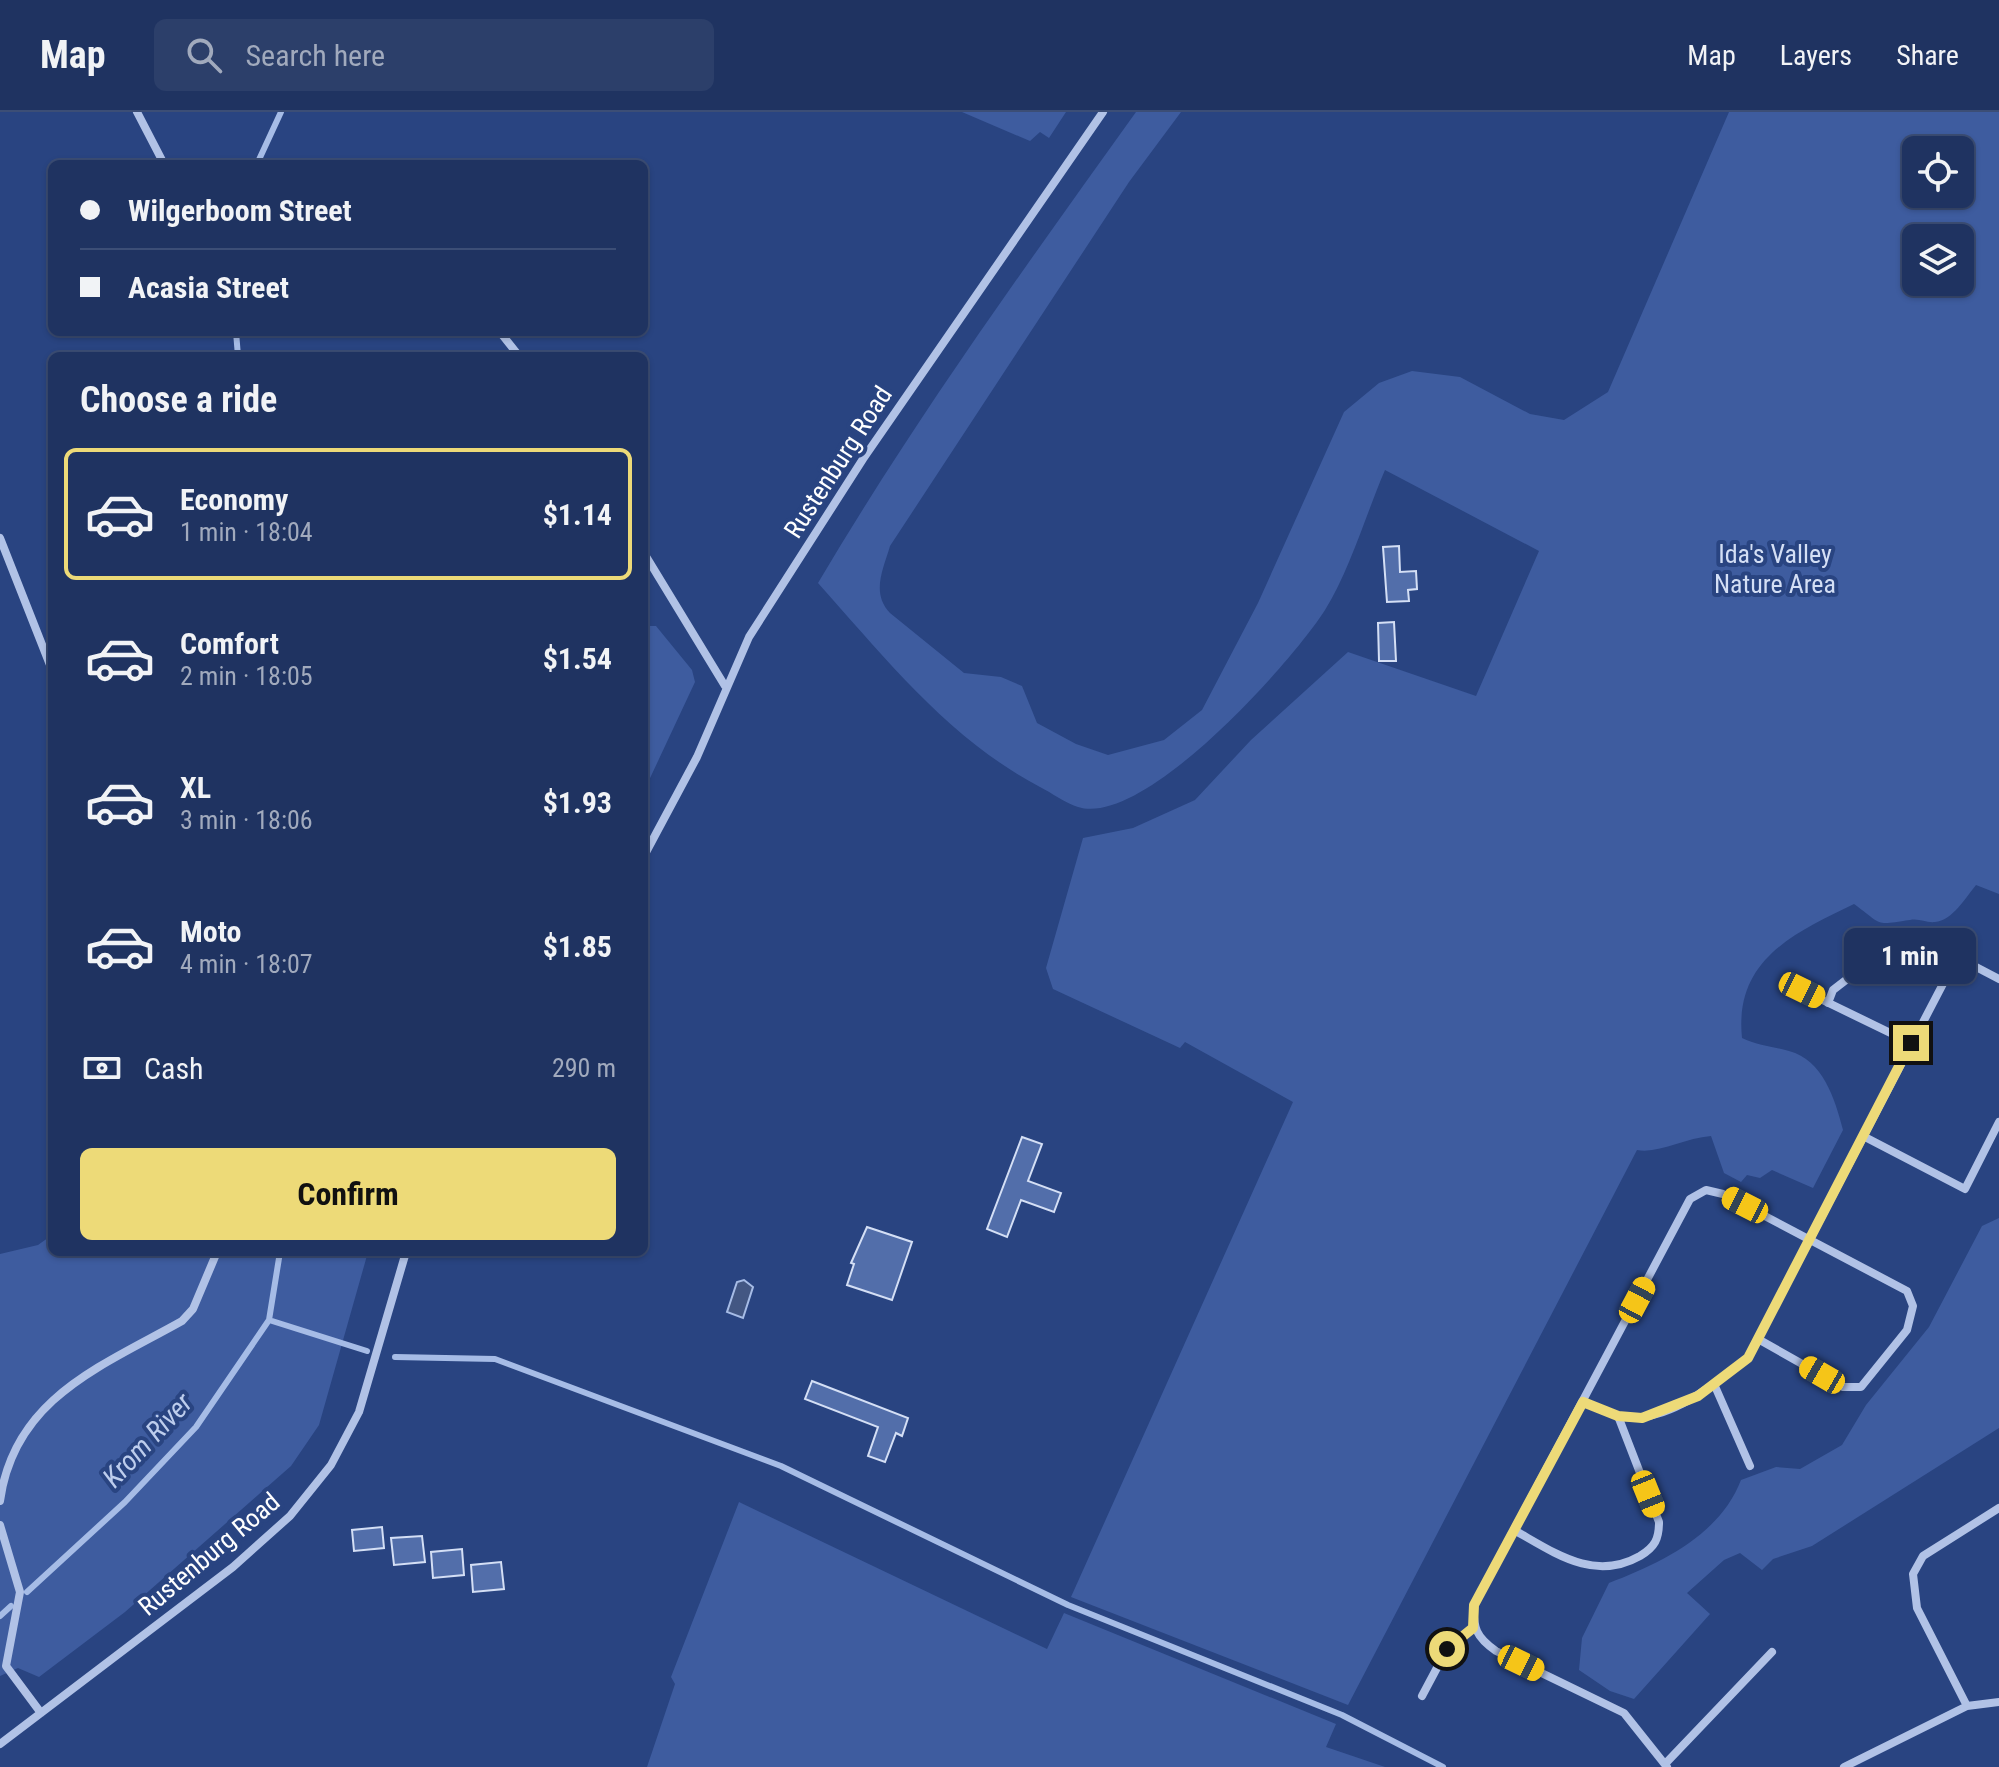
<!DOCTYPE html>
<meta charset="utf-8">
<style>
:root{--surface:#1f3361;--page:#2c3f6a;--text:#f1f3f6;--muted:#a1aabd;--line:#3c4e76;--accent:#edda78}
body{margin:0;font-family:"Roboto Condensed",sans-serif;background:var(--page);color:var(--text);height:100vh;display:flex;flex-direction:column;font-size:30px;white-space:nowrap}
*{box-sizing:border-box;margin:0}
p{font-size:26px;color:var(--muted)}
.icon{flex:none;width:44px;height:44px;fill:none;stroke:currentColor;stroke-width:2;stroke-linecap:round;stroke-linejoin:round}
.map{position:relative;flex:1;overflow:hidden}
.sheet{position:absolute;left:48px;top:240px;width:600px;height:904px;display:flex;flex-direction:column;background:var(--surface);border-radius:12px;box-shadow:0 2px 6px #0004,0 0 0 2px var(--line)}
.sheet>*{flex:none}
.top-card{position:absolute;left:48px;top:48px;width:600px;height:176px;border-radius:12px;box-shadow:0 2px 6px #0004,0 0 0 2px var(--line);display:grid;align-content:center;height:176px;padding:0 32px;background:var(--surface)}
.buttons{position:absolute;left:1902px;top:24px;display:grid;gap:16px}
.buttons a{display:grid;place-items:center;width:72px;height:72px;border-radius:12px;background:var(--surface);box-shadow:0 2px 6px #0004,0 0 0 2px var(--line);font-size:40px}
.end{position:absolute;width:36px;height:36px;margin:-18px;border:10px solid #edda78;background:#111;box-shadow:0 0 0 4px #111}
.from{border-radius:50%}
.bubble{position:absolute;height:56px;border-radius:12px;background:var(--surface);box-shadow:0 2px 6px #0004,0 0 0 2px var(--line);font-size:26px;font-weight:700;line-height:56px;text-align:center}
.car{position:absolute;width:24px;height:48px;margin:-24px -12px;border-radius:10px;box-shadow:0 0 6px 2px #0007;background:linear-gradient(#f5c518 24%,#345 0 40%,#f5c518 0 76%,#345 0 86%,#f5c518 0)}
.top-card b{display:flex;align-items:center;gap:28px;height:76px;font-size:30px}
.top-card b+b{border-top:2px solid var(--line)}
.top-card i{width:20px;height:20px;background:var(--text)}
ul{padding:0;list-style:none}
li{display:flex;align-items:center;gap:24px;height:132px;margin:0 16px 12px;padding:0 16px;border:4px solid transparent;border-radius:12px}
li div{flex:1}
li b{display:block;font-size:30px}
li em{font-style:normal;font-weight:700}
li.on{border-color:var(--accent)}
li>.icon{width:72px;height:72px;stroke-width:1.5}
h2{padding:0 32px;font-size:36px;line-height:96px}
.pay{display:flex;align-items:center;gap:20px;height:88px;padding:0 32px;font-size:30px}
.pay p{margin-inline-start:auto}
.action{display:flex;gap:16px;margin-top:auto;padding:16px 32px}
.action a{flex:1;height:92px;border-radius:12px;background:var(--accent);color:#111;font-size:32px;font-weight:700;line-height:92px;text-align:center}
header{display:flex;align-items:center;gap:48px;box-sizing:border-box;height:112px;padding:0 40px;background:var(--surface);border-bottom:2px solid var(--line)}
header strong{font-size:38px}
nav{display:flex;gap:44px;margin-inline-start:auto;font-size:28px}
.search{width:560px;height:72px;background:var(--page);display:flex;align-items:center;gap:20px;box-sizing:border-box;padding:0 28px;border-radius:12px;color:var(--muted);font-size:30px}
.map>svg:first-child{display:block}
.green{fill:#3e5c9f;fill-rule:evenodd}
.water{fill:#435783;stroke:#a6bce6;stroke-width:2}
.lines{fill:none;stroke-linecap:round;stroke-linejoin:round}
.stream{stroke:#a6bce6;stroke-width:6}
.building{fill:#526eaa;stroke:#d4dff5;stroke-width:2}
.minor{stroke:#b1c2e6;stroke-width:8}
.route{stroke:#edda78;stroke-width:10}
.labels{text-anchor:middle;stroke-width:8;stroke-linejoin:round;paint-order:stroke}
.street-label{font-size:26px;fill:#fff;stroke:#294481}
.park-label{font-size:26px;fill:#d4dff5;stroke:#294481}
.water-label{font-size:28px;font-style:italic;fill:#bdcded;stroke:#294481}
</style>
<header>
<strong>Map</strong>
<div class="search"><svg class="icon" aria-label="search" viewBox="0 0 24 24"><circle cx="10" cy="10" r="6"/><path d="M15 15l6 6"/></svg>Search here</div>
<nav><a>Map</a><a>Layers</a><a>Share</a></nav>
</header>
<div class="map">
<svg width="1999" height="1655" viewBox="0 0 1999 1655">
<rect width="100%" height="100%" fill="#294481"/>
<path class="green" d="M 962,0 L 1066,0 L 1049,26 L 1040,20 L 1030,29 Z
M 1136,0 L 1181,0 L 1129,70 L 890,434 C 883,458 871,481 890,501 L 964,561 L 1001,565 L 1022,574 L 1037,611 L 1076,632 L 1108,643 L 1164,628 L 1202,598 L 1258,491 L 1344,300 L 1379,271 L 1412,259 L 1460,265 L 1530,302 L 1564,308 L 1608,280 L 1729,0 L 1999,0 L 1999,782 L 1976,773 C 1966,785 1952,809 1935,810 C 1926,811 1919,806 1910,808 C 1874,813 1884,814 1854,792 C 1794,821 1734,848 1742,926 C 1759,934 1772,934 1789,939 C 1823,948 1835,987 1843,1018 L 1813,1076 L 1772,1058 L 1760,1066 L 1747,1063 L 1741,1070 L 1724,1061 L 1711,1024 C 1684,1026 1659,1042 1637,1038 L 1348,1593 L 1071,1485 L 1293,990 L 1185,930 L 1180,936 L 1053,877 L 1046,856 L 1083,726 L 1133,716 L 1195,688 L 1251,628 L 1348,540 L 1476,584 L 1539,439 L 1385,358 C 1366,402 1350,458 1325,498 C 1292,550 1144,716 1078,695 C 1065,691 1052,681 1040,675 C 949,627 886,547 818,471 C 915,307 1025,155 1136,0 ZM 1916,38 L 1960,38 L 1960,82 L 1916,82 ZM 1916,126 L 1960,126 L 1960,170 L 1916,170 Z
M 644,514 L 656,514 L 692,558 L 695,570 L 644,679 Z
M 1999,1106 L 1999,1316 L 1812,1434 L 1773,1447 L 1762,1458 L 1740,1441 L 1724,1448 L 1687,1481 L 1710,1502 L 1634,1587 L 1610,1579 L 1579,1558 L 1582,1526 L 1609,1471 C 1661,1451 1720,1423 1741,1368 L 1776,1355 L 1800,1357 L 1842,1333 L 1866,1293 L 1929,1215 L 1982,1114 Z
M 52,1123 L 52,1140 L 368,1140 L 319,1313 L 291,1354 L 125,1500 L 39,1565 L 18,1556 L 0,1564 L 0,1142 L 38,1133 Z
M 739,1390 L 1047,1537 L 1064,1501 L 1336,1612 L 1326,1635 L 1385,1655 L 647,1655 L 675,1572 L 671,1565 Z"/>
<path class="water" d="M 744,1168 L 753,1175 L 743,1206 L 727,1200 L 737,1170 Z"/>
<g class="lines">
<path class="stream" d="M 257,52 L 281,0
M 236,220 L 238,244
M 269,1208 L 367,1239
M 395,1245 L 495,1247 L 781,1354 L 1068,1493 L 1342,1603 L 1443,1655
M 27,1480 L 125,1390 L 196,1315 L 269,1208 L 280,1140
M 0,1504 L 11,1494"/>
</g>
<path class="building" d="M 1399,434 L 1400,460 L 1416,459 L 1417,477 L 1408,478 L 1409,489 L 1387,490 L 1383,435 Z
M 1394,510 L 1396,549 L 1379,549 L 1378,511 Z
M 1022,1025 L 1042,1032 L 1028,1069 L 1061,1081 L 1054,1100 L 1021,1088 L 1007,1125 L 987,1117 Z
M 867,1115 L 912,1130 L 892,1188 L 847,1173 L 854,1152 L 851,1151 Z
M 812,1269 L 908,1306 L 902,1324 L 896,1321 L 885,1350 L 868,1344 L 878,1315 L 805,1287 Z
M 382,1415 L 384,1436 L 354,1439 L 352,1418 Z
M 422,1424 L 425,1450 L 394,1453 L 391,1426 Z
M 462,1437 L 464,1463 L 433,1466 L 431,1440 Z
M 501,1450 L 504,1477 L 473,1480 L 471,1453 Z"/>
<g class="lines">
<path class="minor" d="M 137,0 L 164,52
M 500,220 L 519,244
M 0,426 L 52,558
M 644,441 L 725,574
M 644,744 L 697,645 L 749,525 L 863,347 L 1103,0
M 1802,878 L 1911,931
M 1828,891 L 1833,878 L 1899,827 L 1922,825 L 1957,845
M 1863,1024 L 1965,1077 L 1999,1010
M 1714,1272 L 1750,1354
M 1583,1290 C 1595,1295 1607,1301 1619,1304 C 1666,1314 1714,1272 1748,1246 L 1957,845 L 1999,867
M 0,1389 C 14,1286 102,1254 182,1209 L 193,1197 L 217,1140
M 0,1413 L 20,1480 L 6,1554 L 41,1601
M 1514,1418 C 1555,1441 1594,1470 1640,1444 C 1655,1435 1659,1427 1659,1410 L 1618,1304
M 1422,1584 L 1447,1537 L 1473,1516
M 1967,1594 L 1917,1496 L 1913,1462 L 1923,1444 L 1999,1396
M 0,1632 L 233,1455 L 290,1404 L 331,1353 L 359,1300 L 406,1140
M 1665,1652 L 1772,1540
M 1667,1655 L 1624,1601 L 1496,1539 C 1476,1525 1473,1516 1474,1493 L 1690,1087 L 1706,1078 L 1723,1082 L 1907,1179 L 1913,1194 L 1907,1218 L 1861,1275 L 1843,1275 L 1758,1227
M 1844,1655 L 1967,1594 L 1999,1590"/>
</g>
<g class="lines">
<path class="route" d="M 1447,1537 L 1473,1516 L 1474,1493 L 1583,1290 L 1618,1304 L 1642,1306 L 1698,1284 L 1748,1246 L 1911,931"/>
</g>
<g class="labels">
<g class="street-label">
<text transform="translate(838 350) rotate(-57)" y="9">Rustenburg Road</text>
<text transform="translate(209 1442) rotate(-40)" y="9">Rustenburg Road</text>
</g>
<g class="park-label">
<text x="1775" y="451">Ida's Valley<tspan x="1775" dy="30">Nature Area</tspan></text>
</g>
<g class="water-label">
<text transform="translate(147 1328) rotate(-47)" y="10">Krom River</text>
</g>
</g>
</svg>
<div class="buttons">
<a><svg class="icon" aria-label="locate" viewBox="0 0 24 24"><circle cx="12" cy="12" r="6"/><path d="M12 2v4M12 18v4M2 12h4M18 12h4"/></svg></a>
<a><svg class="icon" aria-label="layers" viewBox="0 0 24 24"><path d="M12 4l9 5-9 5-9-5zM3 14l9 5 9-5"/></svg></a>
</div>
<i class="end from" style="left:1447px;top:1537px"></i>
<i class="end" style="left:1911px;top:931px"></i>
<div class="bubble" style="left:1844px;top:816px;width:132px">1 min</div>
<i class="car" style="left:1802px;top:878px;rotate:116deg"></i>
<i class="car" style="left:1745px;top:1093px;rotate:297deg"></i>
<i class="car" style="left:1637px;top:1188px;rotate:28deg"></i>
<i class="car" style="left:1822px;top:1263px;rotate:300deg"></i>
<i class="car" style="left:1648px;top:1382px;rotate:158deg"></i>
<i class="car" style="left:1521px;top:1551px;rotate:116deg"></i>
<div class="top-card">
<b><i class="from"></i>Wilgerboom Street</b>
<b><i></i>Acasia Street</b>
</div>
<section class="sheet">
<h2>Choose a ride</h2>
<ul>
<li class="on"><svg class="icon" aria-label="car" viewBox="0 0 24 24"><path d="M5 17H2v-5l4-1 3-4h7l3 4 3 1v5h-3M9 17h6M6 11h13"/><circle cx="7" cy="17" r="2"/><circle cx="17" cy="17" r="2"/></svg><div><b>Economy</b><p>1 min · 18:04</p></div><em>$1.14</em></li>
<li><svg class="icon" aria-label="car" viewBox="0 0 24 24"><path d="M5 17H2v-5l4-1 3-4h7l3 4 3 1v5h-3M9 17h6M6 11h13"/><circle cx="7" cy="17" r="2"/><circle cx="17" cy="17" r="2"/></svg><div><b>Comfort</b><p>2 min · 18:05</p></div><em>$1.54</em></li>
<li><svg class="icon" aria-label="car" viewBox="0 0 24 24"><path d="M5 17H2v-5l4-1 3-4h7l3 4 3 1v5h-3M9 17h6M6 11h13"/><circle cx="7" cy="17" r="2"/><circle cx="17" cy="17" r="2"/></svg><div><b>XL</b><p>3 min · 18:06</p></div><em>$1.93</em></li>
<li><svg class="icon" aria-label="car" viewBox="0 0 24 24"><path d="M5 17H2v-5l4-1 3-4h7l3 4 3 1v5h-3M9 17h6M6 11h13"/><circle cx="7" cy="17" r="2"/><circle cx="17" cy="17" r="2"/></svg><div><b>Moto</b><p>4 min · 18:07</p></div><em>$1.85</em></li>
</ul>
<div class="pay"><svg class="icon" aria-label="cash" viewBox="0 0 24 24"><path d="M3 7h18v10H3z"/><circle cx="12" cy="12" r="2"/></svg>Cash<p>290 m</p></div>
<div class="action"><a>Confirm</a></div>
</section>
</div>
